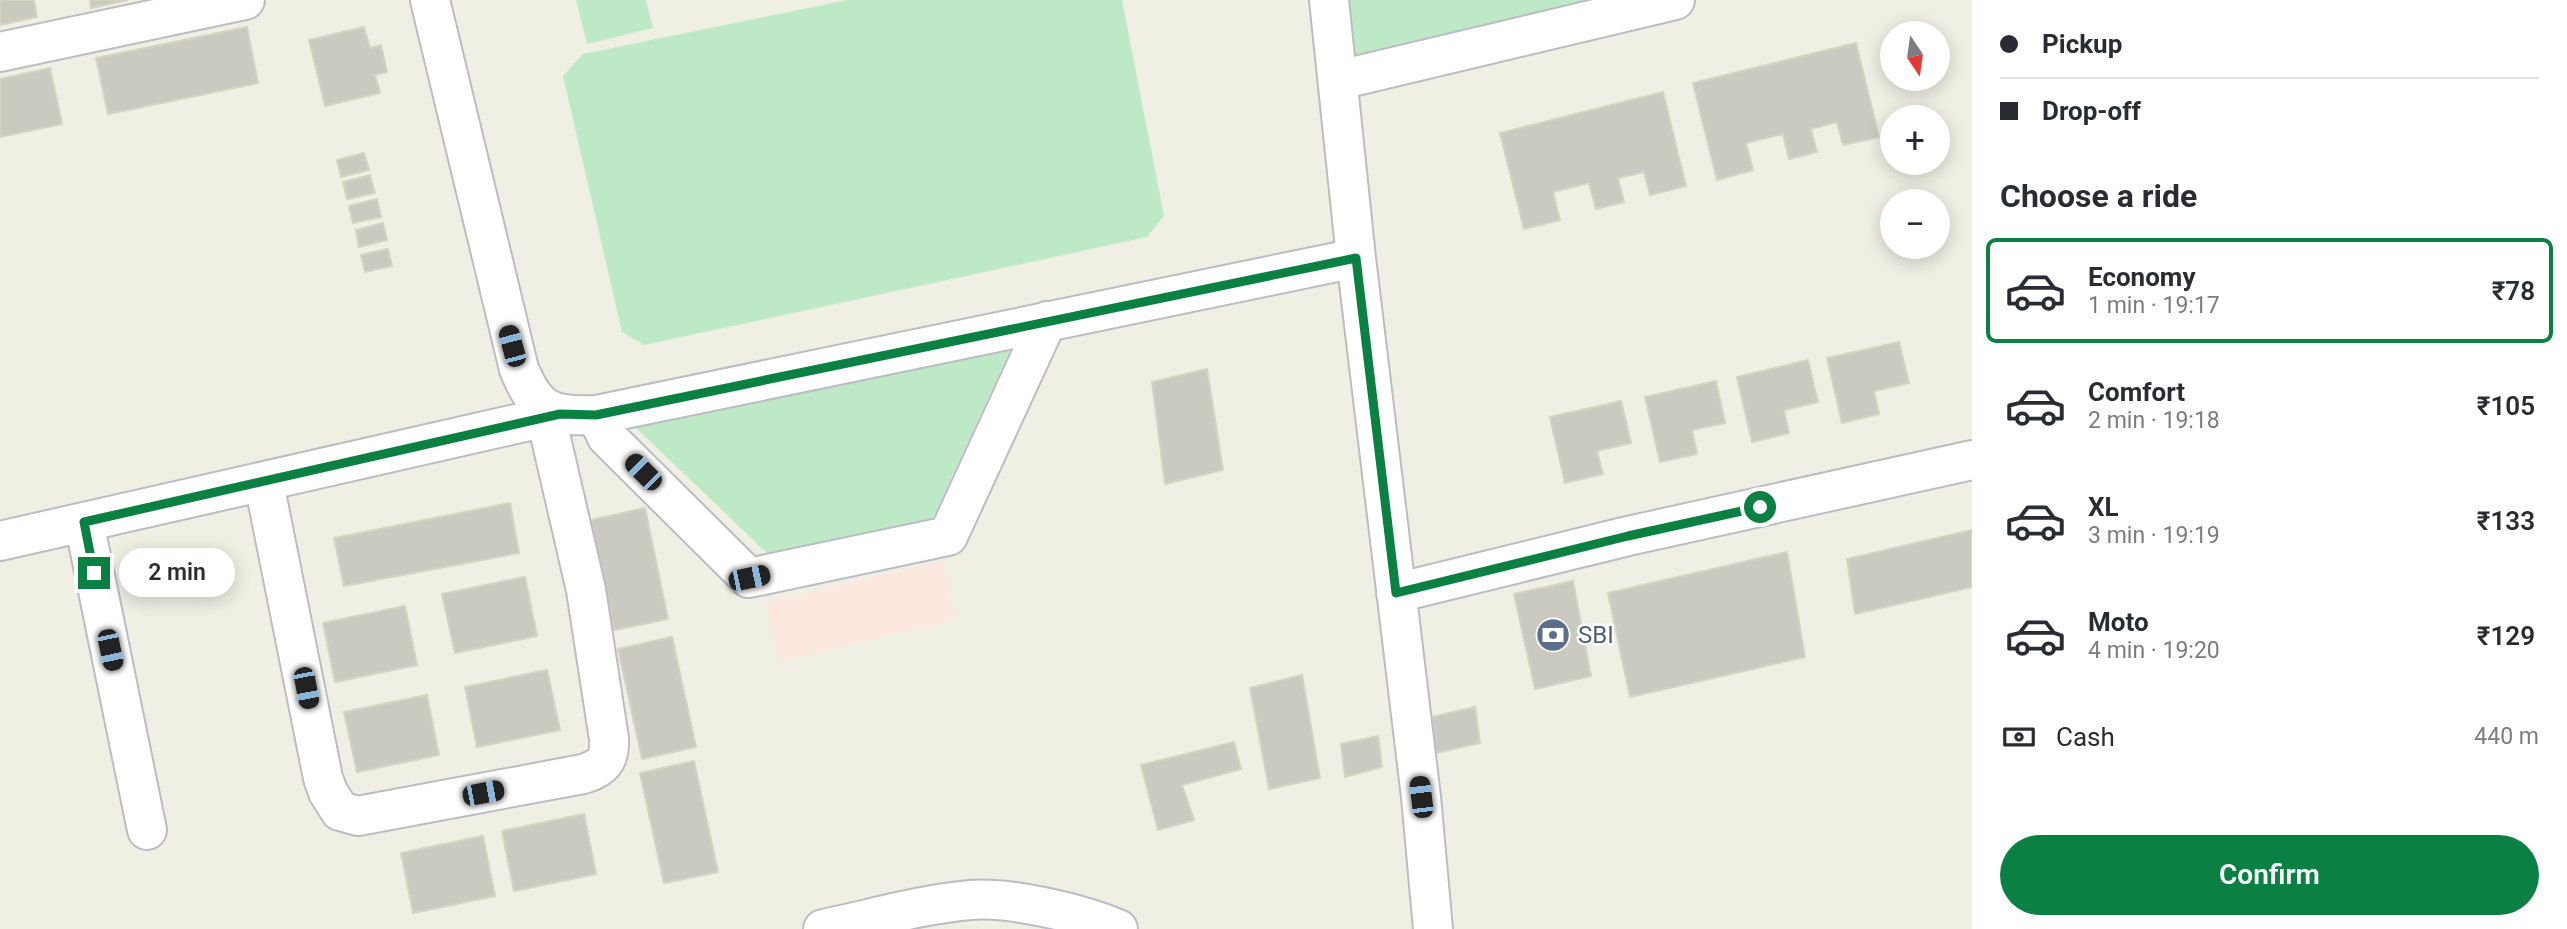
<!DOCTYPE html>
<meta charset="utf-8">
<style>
:root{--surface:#fff;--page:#f7f7f7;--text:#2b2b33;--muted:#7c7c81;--line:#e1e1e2;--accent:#0b8043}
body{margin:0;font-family:Roboto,sans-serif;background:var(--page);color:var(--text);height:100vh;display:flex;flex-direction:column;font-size:26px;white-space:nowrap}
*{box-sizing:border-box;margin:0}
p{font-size:23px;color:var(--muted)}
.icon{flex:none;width:38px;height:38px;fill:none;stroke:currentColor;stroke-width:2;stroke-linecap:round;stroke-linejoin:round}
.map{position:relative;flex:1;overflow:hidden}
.panel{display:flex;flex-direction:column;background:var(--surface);width:595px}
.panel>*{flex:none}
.top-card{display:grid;align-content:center;height:154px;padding:0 28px;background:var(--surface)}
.needle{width:46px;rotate:167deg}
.controls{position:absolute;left:1880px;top:21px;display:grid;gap:14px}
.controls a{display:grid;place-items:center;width:70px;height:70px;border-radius:50%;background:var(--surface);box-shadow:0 4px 18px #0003;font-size:35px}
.end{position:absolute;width:32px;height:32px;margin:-16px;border:9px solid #0b8043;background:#fff;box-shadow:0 0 0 4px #fff}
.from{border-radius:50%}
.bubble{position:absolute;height:49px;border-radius:24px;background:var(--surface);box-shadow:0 4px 18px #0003;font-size:23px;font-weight:600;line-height:49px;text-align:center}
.car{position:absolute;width:21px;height:42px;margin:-21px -10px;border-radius:9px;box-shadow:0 0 5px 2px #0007;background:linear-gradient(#222 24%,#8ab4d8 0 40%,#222 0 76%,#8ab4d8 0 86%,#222 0)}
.top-card b{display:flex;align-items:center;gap:24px;height:66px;font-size:26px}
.top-card b+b{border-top:2px solid var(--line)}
.top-card i{width:18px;height:18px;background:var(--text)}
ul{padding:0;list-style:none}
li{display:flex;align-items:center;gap:21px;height:105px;margin:0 14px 10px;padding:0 14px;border:4px solid transparent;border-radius:10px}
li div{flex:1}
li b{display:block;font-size:26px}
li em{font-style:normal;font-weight:600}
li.on{border-color:var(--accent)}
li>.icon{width:63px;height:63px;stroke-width:1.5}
h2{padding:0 28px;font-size:32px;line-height:84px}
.pay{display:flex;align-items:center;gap:18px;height:77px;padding:0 28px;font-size:26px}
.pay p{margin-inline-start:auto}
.primary-button{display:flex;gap:14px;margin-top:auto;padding:14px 28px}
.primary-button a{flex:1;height:80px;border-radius:42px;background:var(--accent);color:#fff;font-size:28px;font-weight:600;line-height:80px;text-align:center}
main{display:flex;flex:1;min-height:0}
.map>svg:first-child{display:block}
.medical{fill:#fde8df}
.green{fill:#bee9c6}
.building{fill:#cbcac1;stroke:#d5d3c1;stroke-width:2}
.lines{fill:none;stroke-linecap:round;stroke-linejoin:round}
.minor-casing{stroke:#bbbdc4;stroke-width:42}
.minor{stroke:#fff;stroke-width:38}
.route{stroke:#0b8043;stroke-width:9}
.labels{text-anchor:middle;stroke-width:5;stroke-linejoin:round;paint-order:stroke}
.service-label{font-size:24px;fill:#4e5e75;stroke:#fff;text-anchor:start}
</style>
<main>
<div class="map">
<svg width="1972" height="929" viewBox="0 0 1972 929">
<rect width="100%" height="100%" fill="#f0efe4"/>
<path class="medical" d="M 942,561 L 956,620 L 779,662 L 765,603 Z"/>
<path class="green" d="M 576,0 L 646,0 L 653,28 L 587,44 Z
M 847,0 L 1122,0 L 1164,216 L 1147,237 L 644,345 L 622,332 L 563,76 L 583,54 Z
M 1343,0 L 1629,0 L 1351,65 Z
M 1011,348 L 932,520 L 769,555 L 634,426 Z"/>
<path class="building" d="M 0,0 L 34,0 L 37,17 L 0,25 Z
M 90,0 L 128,0 L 91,8 Z
M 247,27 L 258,83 L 108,114 L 96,58 Z
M 364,27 L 370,48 L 381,45 L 387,72 L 375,75 L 380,93 L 325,106 L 309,40 Z
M 1856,43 L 1879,137 L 1843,145 L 1837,122 L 1811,129 L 1817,152 L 1789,159 L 1783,134 L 1746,143 L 1753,170 L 1717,180 L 1693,83 Z
M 50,68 L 62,124 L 0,137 L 0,79 Z
M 1663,92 L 1686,186 L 1650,195 L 1644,172 L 1618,178 L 1624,202 L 1596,209 L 1589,183 L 1553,192 L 1560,220 L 1524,229 L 1500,133 Z
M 364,153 L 369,170 L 341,177 L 337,160 Z
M 370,175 L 375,193 L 347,199 L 343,182 Z
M 377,199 L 381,217 L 353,223 L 349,206 Z
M 383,223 L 387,240 L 359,247 L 356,230 Z
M 388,249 L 392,266 L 365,272 L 361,255 Z
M 1899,342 L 1909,383 L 1874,391 L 1879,414 L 1842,423 L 1827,358 Z
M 1808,360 L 1818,402 L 1784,410 L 1789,433 L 1752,442 L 1737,377 Z
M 1207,369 L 1223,470 L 1165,484 L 1152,382 Z
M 1716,381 L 1725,423 L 1692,430 L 1697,454 L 1660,462 L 1645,397 Z
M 1621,401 L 1631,443 L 1597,451 L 1603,474 L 1565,483 L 1550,417 Z
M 510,503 L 519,553 L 344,586 L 334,538 Z
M 645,508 L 668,619 L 614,630 L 591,520 Z
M 1972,530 L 1972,587 L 1855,614 L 1847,559 Z
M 1787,552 L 1805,657 L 1630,697 L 1608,593 Z
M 525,577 L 537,636 L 455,653 L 442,594 Z
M 1573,581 L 1591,676 L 1535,689 L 1514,594 Z
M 405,606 L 417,665 L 335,682 L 323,623 Z
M 672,637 L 696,747 L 642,759 L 618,649 Z
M 547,670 L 560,730 L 477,747 L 465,687 Z
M 1302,675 L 1320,778 L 1269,789 L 1250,688 Z
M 427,695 L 439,755 L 357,772 L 344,712 Z
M 1475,707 L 1480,743 L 1436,753 L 1432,717 Z
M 1378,736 L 1382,767 L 1345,777 L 1341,744 Z
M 1234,742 L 1241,769 L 1182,785 L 1194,820 L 1158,830 L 1141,765 Z
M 694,761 L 718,872 L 664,883 L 640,773 Z
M 584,814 L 596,874 L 514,891 L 502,831 Z
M 483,836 L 495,896 L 413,913 L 401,853 Z"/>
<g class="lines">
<g class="minor-casing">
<path id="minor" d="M 430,0 L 519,369 C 536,411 551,417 596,415 L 1356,258
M 1329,0 L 1356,258 L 1421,797 L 1433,929
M 0,52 L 245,0
M 1339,80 L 1675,0
M 596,415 L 607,437 L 749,578 L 948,536 L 1047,321
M 264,483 L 323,778 L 328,792 L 340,811 L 358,816 L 583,774 C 603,768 610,760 609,739 L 586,590 L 546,417
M 84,522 L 147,830
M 0,541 L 560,414
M 1396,593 L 1628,536 L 1972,460
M 823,929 C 872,919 922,904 971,900 C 1012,897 1079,913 1118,929"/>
</g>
<use href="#minor" class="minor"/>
</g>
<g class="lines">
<path class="route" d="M 94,573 L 84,522 L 560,414 L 596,415 L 1356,258 L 1396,593 L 1628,536 L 1760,507"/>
</g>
<defs>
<g id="bank-disc" transform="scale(1.75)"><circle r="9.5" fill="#5c6f8a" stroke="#fff"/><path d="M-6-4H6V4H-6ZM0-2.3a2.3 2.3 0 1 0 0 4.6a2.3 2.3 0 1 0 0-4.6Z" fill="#fff"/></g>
</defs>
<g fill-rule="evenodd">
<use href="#bank-disc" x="1553" y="635"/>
</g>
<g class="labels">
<g class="service-label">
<text x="1578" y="643">SBI</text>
</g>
</g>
</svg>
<div class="controls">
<a><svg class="needle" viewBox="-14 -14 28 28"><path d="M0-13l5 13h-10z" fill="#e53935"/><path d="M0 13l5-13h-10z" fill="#7c7c81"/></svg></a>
<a>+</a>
<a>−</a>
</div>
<i class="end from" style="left:1760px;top:507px"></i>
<i class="end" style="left:94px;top:573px"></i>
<div class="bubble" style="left:119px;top:548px;width:116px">2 min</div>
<i class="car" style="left:512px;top:346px;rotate:345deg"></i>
<i class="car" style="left:643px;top:472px;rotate:315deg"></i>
<i class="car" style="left:749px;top:578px;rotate:78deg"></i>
<i class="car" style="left:110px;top:650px;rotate:168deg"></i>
<i class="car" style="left:306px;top:688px;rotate:169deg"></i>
<i class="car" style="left:483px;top:793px;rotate:79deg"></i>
<i class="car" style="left:1421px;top:797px;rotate:353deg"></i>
</div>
<section class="panel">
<div class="top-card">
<b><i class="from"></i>Pickup</b>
<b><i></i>Drop-off</b>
</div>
<h2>Choose a ride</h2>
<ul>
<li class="on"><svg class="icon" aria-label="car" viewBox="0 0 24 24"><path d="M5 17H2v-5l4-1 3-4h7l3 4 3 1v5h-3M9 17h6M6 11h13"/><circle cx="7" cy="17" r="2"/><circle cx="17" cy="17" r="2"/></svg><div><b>Economy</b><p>1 min · 19:17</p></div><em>₹78</em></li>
<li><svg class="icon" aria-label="car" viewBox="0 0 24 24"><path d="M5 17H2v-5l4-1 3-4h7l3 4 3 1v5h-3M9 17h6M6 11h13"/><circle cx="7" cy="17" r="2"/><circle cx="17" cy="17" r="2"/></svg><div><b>Comfort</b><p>2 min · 19:18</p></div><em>₹105</em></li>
<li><svg class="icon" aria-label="car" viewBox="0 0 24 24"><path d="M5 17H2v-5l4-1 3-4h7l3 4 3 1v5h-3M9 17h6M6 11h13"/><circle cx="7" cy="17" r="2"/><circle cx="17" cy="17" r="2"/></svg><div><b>XL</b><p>3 min · 19:19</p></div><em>₹133</em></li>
<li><svg class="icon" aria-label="car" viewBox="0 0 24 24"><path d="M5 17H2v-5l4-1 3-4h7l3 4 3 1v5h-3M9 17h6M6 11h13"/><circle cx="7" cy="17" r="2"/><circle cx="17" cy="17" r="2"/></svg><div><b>Moto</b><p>4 min · 19:20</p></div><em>₹129</em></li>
</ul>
<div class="pay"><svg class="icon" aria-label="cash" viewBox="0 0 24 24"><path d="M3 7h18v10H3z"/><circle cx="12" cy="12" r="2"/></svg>Cash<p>440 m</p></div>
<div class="primary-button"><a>Confirm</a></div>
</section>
</main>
